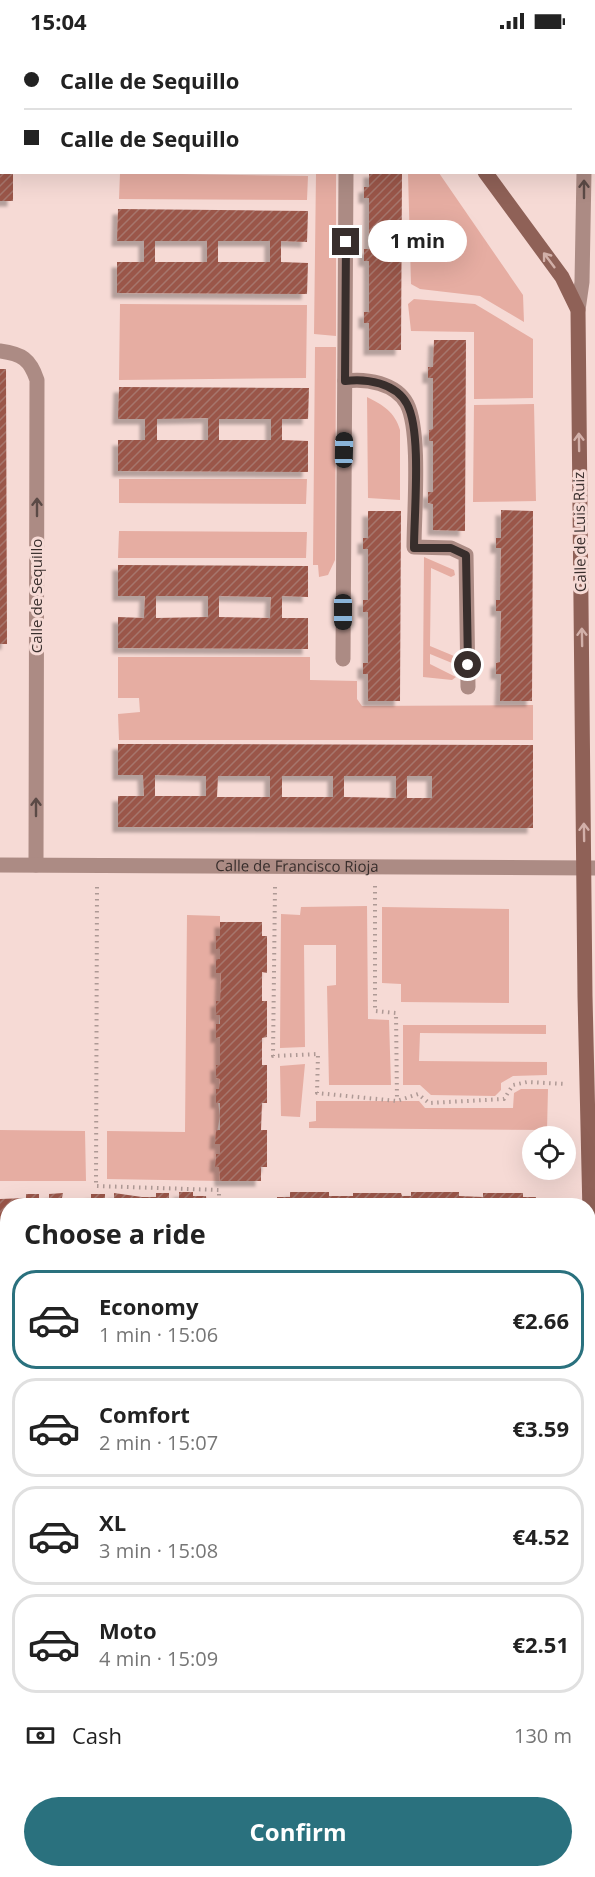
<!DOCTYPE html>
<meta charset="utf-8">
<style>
:root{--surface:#fff;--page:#f6f6f6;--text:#222;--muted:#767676;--line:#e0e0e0;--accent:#2a717e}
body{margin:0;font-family:"Open Sans",sans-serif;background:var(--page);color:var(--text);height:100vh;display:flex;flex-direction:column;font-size:22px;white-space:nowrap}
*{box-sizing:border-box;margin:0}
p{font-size:20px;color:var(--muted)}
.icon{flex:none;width:33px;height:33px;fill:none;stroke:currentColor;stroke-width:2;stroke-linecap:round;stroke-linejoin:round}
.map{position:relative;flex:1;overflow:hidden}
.panel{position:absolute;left:0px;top:1156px;width:596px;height:680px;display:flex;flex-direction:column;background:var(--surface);border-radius:24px 24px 0 0;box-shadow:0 6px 24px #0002}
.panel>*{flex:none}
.top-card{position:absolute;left:0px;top:0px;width:596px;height:132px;box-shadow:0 6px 24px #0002;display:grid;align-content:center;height:132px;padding:0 24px;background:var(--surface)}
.controls{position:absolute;left:522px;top:1084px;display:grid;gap:12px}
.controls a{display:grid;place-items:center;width:54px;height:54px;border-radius:50%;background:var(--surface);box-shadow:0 6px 24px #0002;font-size:30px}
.end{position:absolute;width:27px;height:27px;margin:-14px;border:8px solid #382e2c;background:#fff;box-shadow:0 0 0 3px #fff}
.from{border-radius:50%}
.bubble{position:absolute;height:42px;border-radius:21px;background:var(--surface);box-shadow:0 6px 24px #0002;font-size:20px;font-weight:700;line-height:42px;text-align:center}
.car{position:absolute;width:18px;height:36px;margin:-18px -9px;border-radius:8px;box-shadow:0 0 4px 2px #0007;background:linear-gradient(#222 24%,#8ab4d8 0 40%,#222 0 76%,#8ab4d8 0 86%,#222 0)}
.top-card b{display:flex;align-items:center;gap:21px;height:57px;font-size:22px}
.top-card b+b{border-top:2px solid var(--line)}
.top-card i{width:15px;height:15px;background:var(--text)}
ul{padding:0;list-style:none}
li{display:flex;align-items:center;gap:18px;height:99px;margin:0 12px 9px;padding:0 12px;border:3px solid var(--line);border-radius:24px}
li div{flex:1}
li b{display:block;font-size:22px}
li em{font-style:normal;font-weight:700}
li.selected{border-color:var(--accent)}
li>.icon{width:54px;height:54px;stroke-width:1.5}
h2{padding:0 24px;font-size:27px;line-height:72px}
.pay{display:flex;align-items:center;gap:15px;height:66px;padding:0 24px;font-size:22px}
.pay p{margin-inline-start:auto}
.action{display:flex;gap:12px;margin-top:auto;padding:12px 24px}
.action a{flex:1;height:69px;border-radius:36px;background:var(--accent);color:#fff;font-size:24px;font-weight:700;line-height:69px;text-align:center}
.status{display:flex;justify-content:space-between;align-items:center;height:42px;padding:0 30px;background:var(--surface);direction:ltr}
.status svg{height:16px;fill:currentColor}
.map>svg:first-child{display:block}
.green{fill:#e6ada2}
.building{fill:url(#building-hatch);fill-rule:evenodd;filter:url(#shadow)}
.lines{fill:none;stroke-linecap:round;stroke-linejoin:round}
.path{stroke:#ae9995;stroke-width:4;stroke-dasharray:1.5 4.5;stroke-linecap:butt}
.street{stroke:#ac8b84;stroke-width:15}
.secondary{stroke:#8f6157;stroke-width:15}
.oneway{stroke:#5b4a46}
.oneway2{stroke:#d2b0a9}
.route{stroke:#382e2c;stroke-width:8}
.labels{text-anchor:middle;stroke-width:6;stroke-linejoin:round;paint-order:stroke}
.street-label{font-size:15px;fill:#382e2c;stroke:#f6dad5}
</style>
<div class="status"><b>15:04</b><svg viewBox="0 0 49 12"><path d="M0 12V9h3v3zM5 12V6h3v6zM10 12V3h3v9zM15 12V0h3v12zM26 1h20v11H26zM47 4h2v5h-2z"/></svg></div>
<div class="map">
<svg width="595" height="1835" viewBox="0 0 595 1835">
<defs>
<pattern id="building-hatch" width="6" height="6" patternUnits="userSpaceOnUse" patternTransform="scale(1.5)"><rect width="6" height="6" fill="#9a5649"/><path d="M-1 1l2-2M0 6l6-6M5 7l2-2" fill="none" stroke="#a6766d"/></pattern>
<filter id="shadow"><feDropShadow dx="-5.5" dy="5.5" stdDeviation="1.5" flood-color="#0004"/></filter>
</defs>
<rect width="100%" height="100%" fill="#f6dad5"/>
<path class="green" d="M 120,131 L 308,134 L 307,158 L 119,157 Z
M 316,131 L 336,131 L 336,294 L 314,292 Z
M 408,131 L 439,131 L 523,253 L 524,280 L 480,254 L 420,247 L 411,242 Z
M 414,257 L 475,262 L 533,297 L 533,356 L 474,357 L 474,290 L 411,289 L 408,262 Z
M 120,262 L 307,263 L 306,336 L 119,338 Z
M 315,305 L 336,305 L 335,518 L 328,533 L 319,535 L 318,523 L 313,523 Z
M 367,355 C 383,363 395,370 400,388 L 400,458 L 368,456 Z
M 534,362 L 536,459 L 473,460 L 474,363 Z
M 119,437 L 307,437 L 306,462 L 119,461 Z
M 119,489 L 307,490 L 306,516 L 118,516 Z
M 424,515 L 454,528 L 455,533 L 451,535 L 431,526 L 430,604 L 454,614 L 455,618 L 452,621 L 430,612 L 430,622 L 456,635 L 452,638 L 423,635 Z
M 118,615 L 310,615 L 310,638 L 357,639 L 357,657 L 362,664 L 533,663 L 533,698 L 119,698 L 118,672 L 140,670 L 139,656 L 118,656 Z
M 367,864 L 368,977 L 389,978 L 391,1043 L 329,1043 L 327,944 L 336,943 L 336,903 L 304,903 L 305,1005 L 280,1006 L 281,872 L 300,873 L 301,865 Z
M 382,865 L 509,867 L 509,961 L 401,960 L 401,942 L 382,941 Z
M 187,873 L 220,874 L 220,894 L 216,894 L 216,907 L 220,907 L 220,917 L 216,918 L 216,930 L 221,931 L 220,959 L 216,959 L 216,972 L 220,973 L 217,996 L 220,995 L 220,1023 L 216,1023 L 216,1036 L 220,1037 L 219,1047 L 216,1047 L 220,1074 L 215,1101 L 220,1102 L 220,1112 L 216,1112 L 215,1125 L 219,1125 L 220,1139 L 107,1137 L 107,1089 L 185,1090 Z
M 403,983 L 546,983 L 546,992 L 420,991 L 419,1019 L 547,1020 L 547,1033 L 513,1034 L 501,1041 L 501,1048 L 495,1054 L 431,1053 L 420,1043 L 403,1043 Z
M 305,1022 L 300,1075 L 281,1074 L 280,1024 Z
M 521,1047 L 548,1047 L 547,1088 L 309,1086 L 309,1080 L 316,1079 L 316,1059 L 419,1059 L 425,1066 L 513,1066 L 514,1051 Z
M 0,1088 L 85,1089 L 86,1139 L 0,1139 Z"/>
<path class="building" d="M 0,130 L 13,130 L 13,159 L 0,159 Z
M 369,130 L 402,130 L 401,308 L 369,308 L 369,281 L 364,281 L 364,270 L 369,270 L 369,219 L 364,219 L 364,207 L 369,207 L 369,156 L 364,156 L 364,145 L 369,145 Z
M 118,167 L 308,169 L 307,200 L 281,199 L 281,220 L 308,221 L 307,252 L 117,251 L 117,220 L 144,220 L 144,199 L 117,199 ZM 155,199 L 207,199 L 207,220 L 155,220 ZM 218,199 L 270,199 L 270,220 L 218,220 Z
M 434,298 L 466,298 L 465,489 L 433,488 L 433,462 L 428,461 L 428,450 L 433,450 L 433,399 L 429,399 L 429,388 L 433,387 L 433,336 L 428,336 L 428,325 L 433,325 Z
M 0,327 L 6,327 L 7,602 L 0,602 Z
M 119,345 L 309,346 L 308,377 L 282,377 L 282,398 L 308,399 L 308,430 L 118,429 L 118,398 L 145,398 L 145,377 L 118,377 ZM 208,376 L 208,398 L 157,398 L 157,377 ZM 219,377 L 271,377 L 271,398 L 219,398 Z
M 501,468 L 533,469 L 532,659 L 500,659 L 501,632 L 496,632 L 496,621 L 500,620 L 501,569 L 496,569 L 496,558 L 500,558 L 501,506 L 496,506 L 496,496 L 501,496 Z
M 368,469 L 401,469 L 400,659 L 368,659 L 368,632 L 363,632 L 363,621 L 368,621 L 368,570 L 363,570 L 363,558 L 368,558 L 368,507 L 363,507 L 363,496 L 368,496 Z
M 118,523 L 308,524 L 308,555 L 282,554 L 282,576 L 308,576 L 308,607 L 118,606 L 118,575 L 144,576 L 145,554 L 118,554 ZM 156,554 L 208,554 L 208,575 L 156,576 ZM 219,554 L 271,555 L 270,576 L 219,575 Z
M 118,702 L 533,703 L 533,786 L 118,785 L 118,754 L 144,754 L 143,733 L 118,733 ZM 155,733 L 206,734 L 206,754 L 155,754 ZM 218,734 L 270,734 L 270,755 L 217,755 ZM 282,734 L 333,734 L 333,755 L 282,755 ZM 344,734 L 396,734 L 396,756 L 344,755 ZM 407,734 L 432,734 L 432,756 L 407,756 Z
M 220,880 L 262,880 L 262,894 L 267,894 L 267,931 L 262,930 L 262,959 L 267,959 L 267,995 L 262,996 L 262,1023 L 267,1023 L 267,1061 L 262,1061 L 261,1088 L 267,1088 L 267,1125 L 261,1125 L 261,1139 L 220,1139 L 219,1125 L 215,1125 L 216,1112 L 220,1112 L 220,1102 L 215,1102 L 216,1088 L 220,1088 L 220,1061 L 216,1061 L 216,1047 L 219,1047 L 220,1037 L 216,1036 L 216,1023 L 220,1023 L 220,995 L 216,996 L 216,982 L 220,982 L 220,973 L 216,973 L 216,959 L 220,959 L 221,931 L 216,931 L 216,917 L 220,917 L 220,907 L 216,907 L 216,894 L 220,894 Z
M 179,1150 L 193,1150 L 193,1154 L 206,1154 L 207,1164 L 8,1164 L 8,1198 L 0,1198 L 0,1157 L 26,1156 L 26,1152 L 39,1152 L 39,1158 L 49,1157 L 49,1152 L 63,1151 L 62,1156 L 91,1156 L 91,1152 L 105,1152 L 105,1156 L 114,1157 L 114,1151 L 142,1155 L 156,1155 L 156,1151 L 169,1151 L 169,1156 L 179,1156 Z
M 290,1150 L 329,1150 L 329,1154 L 353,1154 L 353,1151 L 401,1151 L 402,1154 L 411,1154 L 411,1150 L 459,1150 L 459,1154 L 483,1155 L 483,1151 L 523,1151 L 523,1155 L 536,1155 L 536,1164 L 277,1164 L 277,1155 L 290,1155 Z
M 0,1298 L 8,1298 L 8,1375 L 5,1375 L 4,1380 L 8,1381 L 8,1469 L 0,1469 Z
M 0,1549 L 8,1549 L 8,1720 L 4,1720 L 4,1685 L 0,1685 L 3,1637 L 0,1637 Z
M 0,1816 L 8,1816 L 8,1828 L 62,1828 L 63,1835 L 0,1835 Z
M 130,1828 L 183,1828 L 183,1835 L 130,1835 Z
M 257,1828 L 311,1828 L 311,1835 L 257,1835 Z
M 377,1828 L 564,1828 L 564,1835 L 377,1835 Z"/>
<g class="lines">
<path class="path" d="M 375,844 L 375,969 L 396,971 L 397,1059
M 97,845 L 96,1144 L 219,1148 L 219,1164
M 275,845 L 273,1014 L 318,1012 L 317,1051 L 397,1059 L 418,1052 L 429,1061 L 504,1057 L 513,1043 L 527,1040 L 566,1042"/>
<g class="street">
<path d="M 348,2 L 348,0"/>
<path d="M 569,2 L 569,0"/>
<path d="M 578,268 L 582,240 L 584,130"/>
<path d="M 0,309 C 22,312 30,317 37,338 L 36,823"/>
<path d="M 345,339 C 366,336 396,341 407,362 C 421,390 414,471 414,505 L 451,506 L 466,513 L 468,645"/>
<path d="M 343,617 L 346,130"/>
<path id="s1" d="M 0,823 L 595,826"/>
<path d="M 592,1258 L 595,1389"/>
<path d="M 588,1756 L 595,1756"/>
<path d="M 0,1757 L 8,1757"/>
</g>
<path class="secondary" d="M 394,0 L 395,2
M 485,130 L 562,235 L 578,268 L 585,954 L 592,1258
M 0,1257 L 8,1257"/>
</g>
<defs><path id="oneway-shaft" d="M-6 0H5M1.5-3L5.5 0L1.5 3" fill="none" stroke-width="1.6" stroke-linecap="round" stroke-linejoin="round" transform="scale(1.5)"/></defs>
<g class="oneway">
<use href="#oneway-shaft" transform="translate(584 147) rotate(-90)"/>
<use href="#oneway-shaft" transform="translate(37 465) rotate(-90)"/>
<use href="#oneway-shaft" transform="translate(36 765) rotate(-90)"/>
</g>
<g class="oneway2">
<use href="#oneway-shaft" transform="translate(549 218) rotate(-127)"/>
<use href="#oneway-shaft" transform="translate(579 400) rotate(-91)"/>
<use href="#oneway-shaft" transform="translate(582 595) rotate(-91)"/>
<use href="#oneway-shaft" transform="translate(584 790) rotate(-91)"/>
</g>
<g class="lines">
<path class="route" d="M 346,200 L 345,339 C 366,336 396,341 407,362 C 422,390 414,471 414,506 L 451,506 L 466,513 L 468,623"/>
</g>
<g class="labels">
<g class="street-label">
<text transform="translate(580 490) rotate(-91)" y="5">Calle de Luis Ruiz</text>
<text transform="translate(37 554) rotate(-90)" y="5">Calle de Sequillo</text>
<text dy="5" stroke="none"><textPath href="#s1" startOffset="297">Calle de Francisco Rioja</textPath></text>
</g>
</g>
</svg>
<div class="controls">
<a><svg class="icon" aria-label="locate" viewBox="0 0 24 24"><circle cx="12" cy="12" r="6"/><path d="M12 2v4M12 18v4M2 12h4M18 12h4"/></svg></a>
</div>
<i class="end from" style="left:468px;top:623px"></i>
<i class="end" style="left:346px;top:200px"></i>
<div class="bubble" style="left:368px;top:178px;width:99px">1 min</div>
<i class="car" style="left:344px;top:408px;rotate:1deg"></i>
<i class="car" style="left:343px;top:570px;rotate:180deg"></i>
<div class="top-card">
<b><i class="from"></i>Calle de Sequillo</b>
<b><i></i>Calle de Sequillo</b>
</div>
<section class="panel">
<h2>Choose a ride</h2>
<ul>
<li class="selected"><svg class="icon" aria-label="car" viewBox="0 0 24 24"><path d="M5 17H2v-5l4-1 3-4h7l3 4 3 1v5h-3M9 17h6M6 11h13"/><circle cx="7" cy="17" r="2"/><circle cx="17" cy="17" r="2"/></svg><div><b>Economy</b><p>1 min · 15:06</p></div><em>€2.66</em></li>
<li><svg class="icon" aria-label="car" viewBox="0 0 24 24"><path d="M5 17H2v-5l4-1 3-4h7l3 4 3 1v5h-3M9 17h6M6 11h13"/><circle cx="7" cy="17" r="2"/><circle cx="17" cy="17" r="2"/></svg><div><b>Comfort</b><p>2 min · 15:07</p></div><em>€3.59</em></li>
<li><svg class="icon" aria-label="car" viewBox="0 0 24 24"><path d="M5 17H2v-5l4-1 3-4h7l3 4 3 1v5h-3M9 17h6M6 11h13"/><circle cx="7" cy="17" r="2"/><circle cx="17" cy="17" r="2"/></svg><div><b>XL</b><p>3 min · 15:08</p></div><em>€4.52</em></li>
<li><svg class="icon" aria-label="car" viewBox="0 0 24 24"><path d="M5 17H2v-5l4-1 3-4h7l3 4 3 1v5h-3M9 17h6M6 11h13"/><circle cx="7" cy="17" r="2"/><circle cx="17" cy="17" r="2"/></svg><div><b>Moto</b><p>4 min · 15:09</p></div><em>€2.51</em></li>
</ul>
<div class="pay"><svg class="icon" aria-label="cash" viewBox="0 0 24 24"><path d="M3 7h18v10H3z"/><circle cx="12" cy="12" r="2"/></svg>Cash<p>130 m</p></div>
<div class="action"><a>Confirm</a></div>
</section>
</div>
